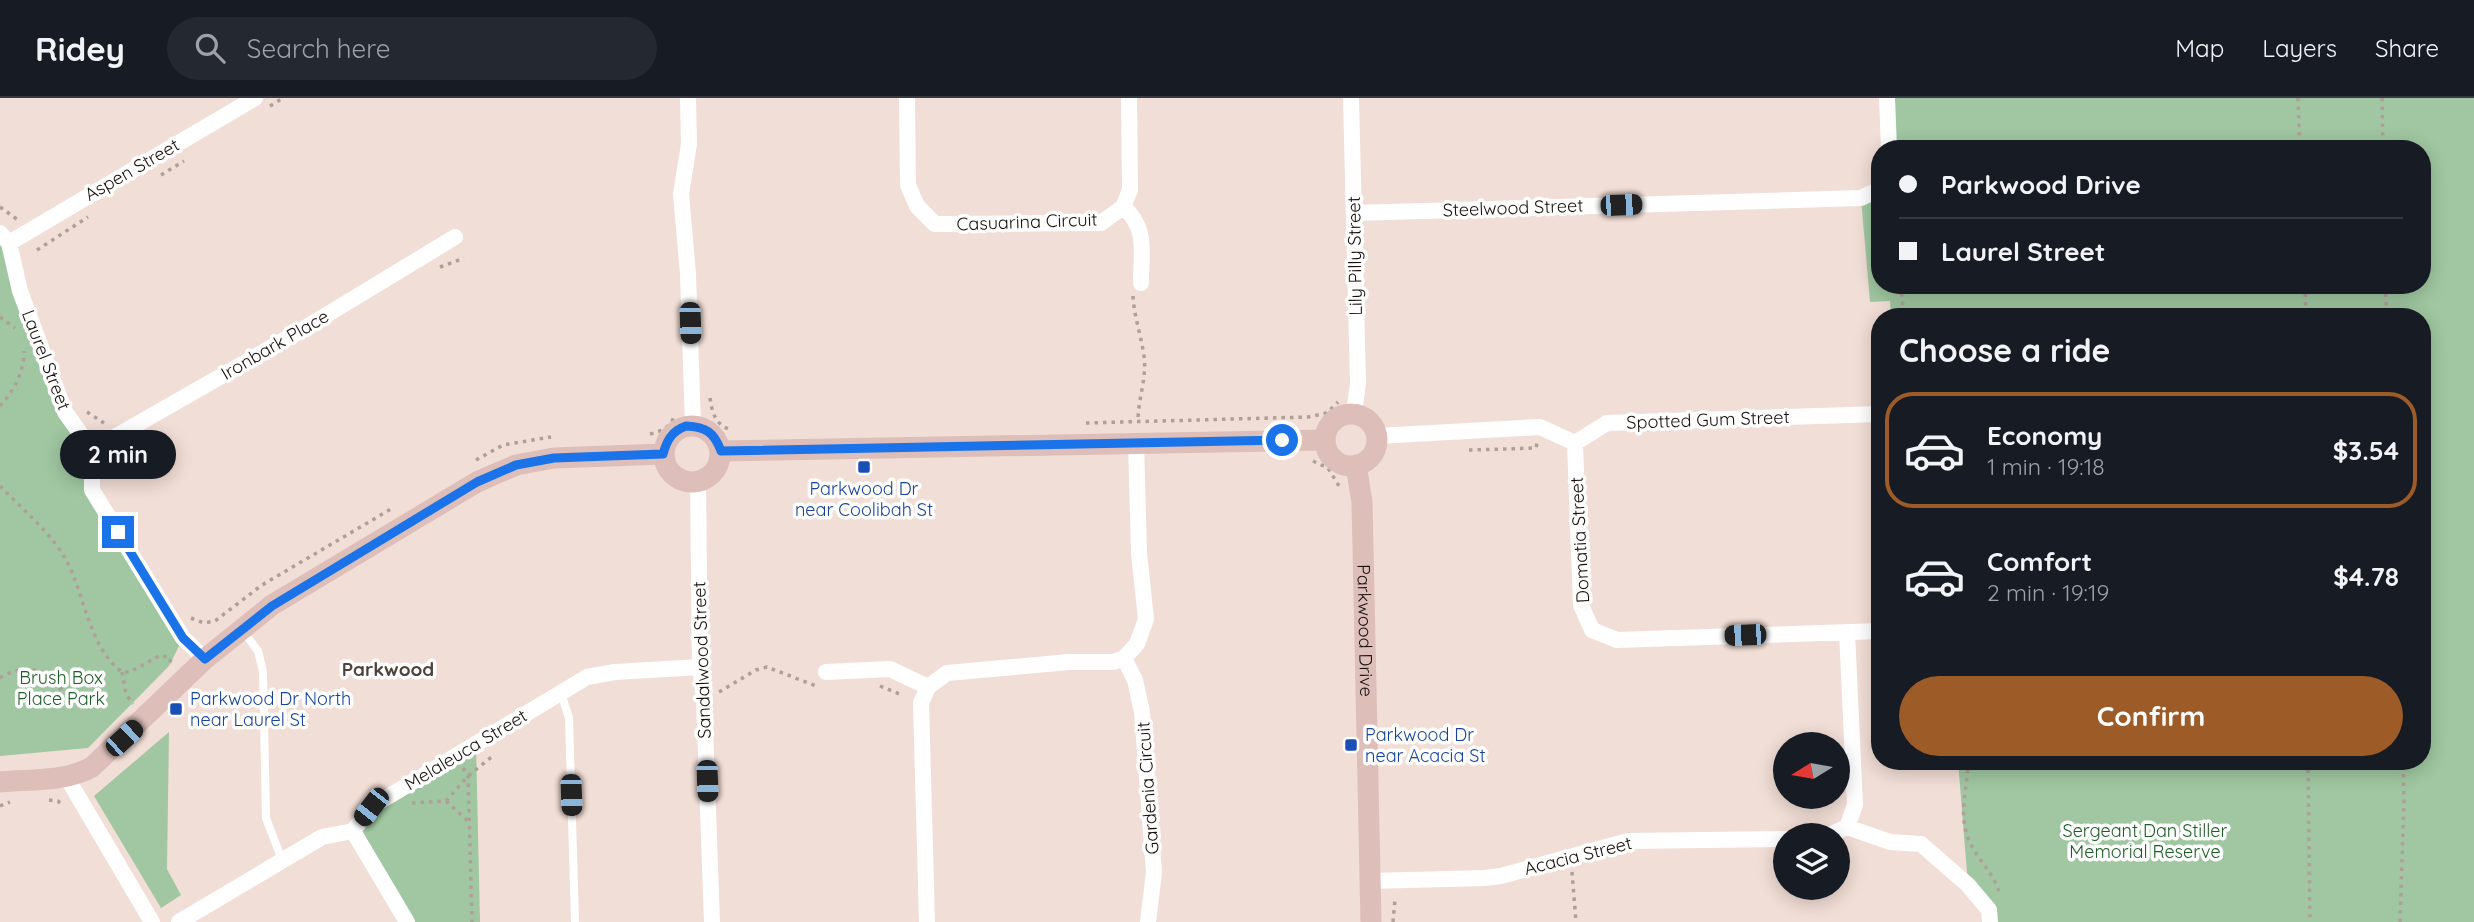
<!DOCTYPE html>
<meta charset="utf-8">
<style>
:root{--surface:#171b24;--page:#242831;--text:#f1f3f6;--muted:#9ea1a6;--line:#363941;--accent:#9c5b27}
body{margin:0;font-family:Quicksand,sans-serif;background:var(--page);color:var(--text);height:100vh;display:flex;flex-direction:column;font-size:26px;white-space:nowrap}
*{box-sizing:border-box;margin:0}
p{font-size:23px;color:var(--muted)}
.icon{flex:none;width:38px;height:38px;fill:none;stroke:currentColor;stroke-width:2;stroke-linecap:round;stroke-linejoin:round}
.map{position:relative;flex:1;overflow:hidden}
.sheet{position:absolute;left:1871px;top:210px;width:560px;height:462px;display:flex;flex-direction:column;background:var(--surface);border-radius:28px;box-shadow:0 4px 18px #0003}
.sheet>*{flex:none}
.banner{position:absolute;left:1871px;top:42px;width:560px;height:154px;border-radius:28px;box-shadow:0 4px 18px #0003;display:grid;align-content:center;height:154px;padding:0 28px;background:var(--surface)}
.needle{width:46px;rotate:259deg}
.controls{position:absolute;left:1773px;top:634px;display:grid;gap:14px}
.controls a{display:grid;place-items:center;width:77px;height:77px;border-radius:50%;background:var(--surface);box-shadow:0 4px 18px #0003;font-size:35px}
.end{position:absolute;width:32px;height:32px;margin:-16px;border:9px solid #1a73e8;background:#fff;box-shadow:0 0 0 4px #fff}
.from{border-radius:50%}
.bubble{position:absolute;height:49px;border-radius:24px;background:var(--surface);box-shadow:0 4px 18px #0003;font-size:23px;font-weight:700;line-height:49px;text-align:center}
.car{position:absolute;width:21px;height:42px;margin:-21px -10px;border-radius:9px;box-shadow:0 0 5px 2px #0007;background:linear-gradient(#222 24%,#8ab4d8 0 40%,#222 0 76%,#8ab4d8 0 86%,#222 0)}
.banner b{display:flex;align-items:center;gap:24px;height:66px;font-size:26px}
.banner b+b{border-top:2px solid var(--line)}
.banner i{width:18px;height:18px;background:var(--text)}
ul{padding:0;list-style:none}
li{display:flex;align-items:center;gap:21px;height:116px;margin:0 14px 10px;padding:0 14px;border:4px solid transparent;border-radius:28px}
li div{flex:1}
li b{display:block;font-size:26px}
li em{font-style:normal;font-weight:700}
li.on{border-color:var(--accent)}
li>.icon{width:63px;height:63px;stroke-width:1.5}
h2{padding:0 28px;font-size:32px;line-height:84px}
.primary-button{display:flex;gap:14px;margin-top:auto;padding:14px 28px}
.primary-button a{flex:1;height:80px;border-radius:42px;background:var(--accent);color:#fff;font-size:28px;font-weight:700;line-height:80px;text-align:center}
header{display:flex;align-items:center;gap:42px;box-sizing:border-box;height:98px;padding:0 35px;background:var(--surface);border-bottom:2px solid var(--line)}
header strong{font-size:33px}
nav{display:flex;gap:38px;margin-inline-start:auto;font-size:24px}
.search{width:490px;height:63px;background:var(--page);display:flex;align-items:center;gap:18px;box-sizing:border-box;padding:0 24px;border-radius:38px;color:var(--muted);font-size:26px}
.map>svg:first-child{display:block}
.green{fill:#a0c7a1}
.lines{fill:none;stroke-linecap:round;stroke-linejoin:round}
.path{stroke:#ae9f98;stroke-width:3.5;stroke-dasharray:3.5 5;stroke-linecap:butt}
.lane{stroke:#fff;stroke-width:8}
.street{stroke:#fff;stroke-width:16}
.secondary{stroke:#ddbeb8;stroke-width:21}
.route{stroke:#1a73e8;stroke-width:9}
.transit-dot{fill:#1a4fb4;stroke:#fff;stroke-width:2.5}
.labels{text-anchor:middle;stroke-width:7;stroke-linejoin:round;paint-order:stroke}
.street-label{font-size:18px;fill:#150f0c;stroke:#fff}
.transit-label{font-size:18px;fill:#164399;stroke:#fff;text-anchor:start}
.park-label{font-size:18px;fill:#1c5e25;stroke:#fff}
.neighbourhood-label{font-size:19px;font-weight:bold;fill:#4f413b;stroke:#fff}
</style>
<header>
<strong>Ridey</strong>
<div class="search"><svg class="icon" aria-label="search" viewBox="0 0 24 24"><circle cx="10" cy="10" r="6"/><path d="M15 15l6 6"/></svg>Search here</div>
<nav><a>Map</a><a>Layers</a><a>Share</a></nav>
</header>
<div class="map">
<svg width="2474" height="824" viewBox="0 0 2474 824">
<rect width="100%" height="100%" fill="#f1ded6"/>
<path class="green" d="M 1887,0 L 2474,0 L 2474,824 L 1990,824 L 1968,787 L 1958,663 L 2422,663 L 2422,219 L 1891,219 L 1890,203 L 1870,204 L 1861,100 L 1879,91 L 1880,187 L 2422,187 L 2422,51 L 1889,51 Z
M 0,135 L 65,314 L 92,352 L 92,392 L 183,540 L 169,568 L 88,650 L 0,658 Z
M 169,634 L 167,771 L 181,797 L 161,810 L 94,698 Z
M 476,646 L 480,824 L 407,824 L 353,733 L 371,709 Z"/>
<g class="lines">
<path class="path" d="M 2298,0 L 2300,51
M 2382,0 L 2383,51
M 270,8 L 283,0
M 161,77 L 184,63
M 0,109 L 18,122
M 37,152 L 88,119
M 440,169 L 464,160
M 1899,187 L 1903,202 L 1901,219
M 2305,187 L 2306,219
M 2385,187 L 2387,219
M 1133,198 C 1134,218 1141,237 1144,258 C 1147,280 1138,301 1138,323
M 0,219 L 15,230
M 710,300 C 712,315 716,328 732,332
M 0,308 C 14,292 24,275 24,253
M 87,314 L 104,325
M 1086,325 L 1308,319 L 1327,315 L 1338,304
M 650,336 C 662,333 671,329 675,316
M 1469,352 L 1536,350 L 1537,345
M 476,362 L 503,347 L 551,339
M 1313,363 L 1328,370 L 1339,388
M 110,372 L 118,358
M 0,388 C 22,411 49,433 65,460 C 85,495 88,549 122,574 L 130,574 L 161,557 L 171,561 L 168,569
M 191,520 L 204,525 L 215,523 L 262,487 L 391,411
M 122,574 L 126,596 L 133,606
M 0,580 C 22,566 54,568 62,595
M 880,588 L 902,597
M 719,594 L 756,572 L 767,569 L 816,588
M 1968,663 C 1968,689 1958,714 1968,740 C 1976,761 1995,775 2000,798
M 2308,663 L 2310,824
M 463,670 L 468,678 L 472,824
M 49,702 L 58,703 L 63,708
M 446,703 L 469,724
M 412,705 L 446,703 L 468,678 L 494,657
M 0,708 L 10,704
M 1572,774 L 1576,824
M 1393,824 L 1395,801
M 2400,824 L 2404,702 L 2403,663"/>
<path class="lane" d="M 243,533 L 258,553 L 263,574 L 266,720 L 282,762
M 561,595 L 569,620 L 575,824"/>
<path class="street" d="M 688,0 L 689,46 L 681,96 L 688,176 L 693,329
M 907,0 L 908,87 L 917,108 L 935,126 L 1101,125 L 1123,109 L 1130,92 L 1129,0
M 1351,0 L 1358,285 L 1354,316
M 1887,0 L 1889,51
M 1123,109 C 1148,129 1141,156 1141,185
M 1354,115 L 1861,100 L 1880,91
M 0,135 L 9,145 L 20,193 L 65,314 L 92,352 L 92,392 L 183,540 L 205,561
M 9,145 L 255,0
M 1377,338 L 1540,329 L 1575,345 L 1607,325 L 1880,316
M 1575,345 L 1581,507 L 1592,532 L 1617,542 L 1880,533
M 92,352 L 300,233 L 455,139
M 698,384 L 700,569 L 704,600 L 712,824
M 1124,560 L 1135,582 L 1142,614 L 1154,774 L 1148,824
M 826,574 L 890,571 L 928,589
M 66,678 L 152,824
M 1847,729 L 1890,744 L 1921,746 L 1968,787 L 1989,812 L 1990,824
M 353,733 L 407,824
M 1829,737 L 1847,729 L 1855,707 L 1847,534
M 1371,783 L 1484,780 L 1501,778 L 1628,743 L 1785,741
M 179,824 L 322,739 L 353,733 L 371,709 L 587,579 L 615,574 L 700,569
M 927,824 L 921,605 L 928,589 L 947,575 L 1069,564 L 1113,564 L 1124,560 L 1137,546 L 1146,521 L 1139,455 L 1136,345"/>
<g class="secondary">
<circle cx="1351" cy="342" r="26"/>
<circle cx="692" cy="356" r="28"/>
<path d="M 721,353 L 1325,342"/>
<path id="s1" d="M 1356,367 L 1362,404 L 1371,824"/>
<path d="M 0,684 C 30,681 65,684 92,669 L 205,561 L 272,507 L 477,384 L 516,367 L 554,360 L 664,356"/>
</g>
</g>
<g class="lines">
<path class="route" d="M 118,434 L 183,540 L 205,561 L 272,508 L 477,384 L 516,367 L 554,360 L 663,356 C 667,342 672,333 686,328 C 706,329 714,334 721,353 L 1282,342"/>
</g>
<g class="transit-dot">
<rect x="857" y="362" width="14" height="14" rx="3.5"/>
<rect x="169" y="604" width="14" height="14" rx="3.5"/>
<rect x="1344" y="640" width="14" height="14" rx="3.5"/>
</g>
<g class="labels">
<g class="street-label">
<text transform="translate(132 72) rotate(-30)" y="6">Aspen Street</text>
<text transform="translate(1513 110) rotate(-2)" y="6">Steelwood Street</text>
<text transform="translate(1027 124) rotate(-2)" y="6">Casuarina Circuit</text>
<text transform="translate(1355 158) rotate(-91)" y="6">Lily Pilly Street</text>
<text transform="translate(275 247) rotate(-30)" y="6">Ironbark Place</text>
<text transform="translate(46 262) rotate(69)" y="6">Laurel Street</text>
<text transform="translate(1708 322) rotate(-2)" y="6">Spotted Gum Street</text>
<text transform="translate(1580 442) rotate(-93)" y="6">Domatia Street</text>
<text dy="6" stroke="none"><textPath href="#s1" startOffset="166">Parkwood Drive</textPath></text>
<text transform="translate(702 562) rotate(-92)" y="6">Sandalwood Street</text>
<text transform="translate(466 652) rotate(-31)" y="6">Melaleuca Street</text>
<text transform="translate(1148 690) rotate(-94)" y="6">Gardenia Circuit</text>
<text transform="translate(1578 758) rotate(-14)" y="6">Acacia Street</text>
</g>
<g class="transit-label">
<text x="864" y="397" text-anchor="middle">Parkwood Dr<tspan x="864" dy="21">near Coolibah St</tspan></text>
<text x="190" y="607">Parkwood Dr North<tspan x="190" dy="21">near Laurel St</tspan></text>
<text x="1365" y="643">Parkwood Dr<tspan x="1365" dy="21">near Acacia St</tspan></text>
</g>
<g class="park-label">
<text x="61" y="586">Brush Box<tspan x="61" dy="21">Place Park</tspan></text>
<text x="2145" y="739">Sergeant Dan Stiller<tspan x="2145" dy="21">Memorial Reserve</tspan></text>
</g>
<g class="neighbourhood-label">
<text x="388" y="578">Parkwood</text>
</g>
</g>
</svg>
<div class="controls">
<a><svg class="needle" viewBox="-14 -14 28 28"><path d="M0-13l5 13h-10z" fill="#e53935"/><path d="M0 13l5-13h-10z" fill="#9ea1a6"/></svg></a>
<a><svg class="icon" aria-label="layers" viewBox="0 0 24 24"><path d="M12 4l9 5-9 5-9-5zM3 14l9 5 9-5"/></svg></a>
</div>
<i class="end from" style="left:1282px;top:342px"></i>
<i class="end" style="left:118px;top:434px"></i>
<div class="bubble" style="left:60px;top:332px;width:116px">2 min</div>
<i class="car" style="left:1621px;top:107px;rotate:88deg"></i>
<i class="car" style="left:690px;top:225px;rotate:178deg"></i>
<i class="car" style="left:1745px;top:537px;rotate:268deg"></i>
<i class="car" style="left:124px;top:640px;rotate:47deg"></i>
<i class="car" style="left:707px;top:683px;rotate:178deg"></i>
<i class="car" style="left:571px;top:697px;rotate:178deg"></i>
<i class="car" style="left:371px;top:709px;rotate:218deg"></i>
<div class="banner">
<b><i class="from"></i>Parkwood Drive</b>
<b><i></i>Laurel Street</b>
</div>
<section class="sheet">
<h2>Choose a ride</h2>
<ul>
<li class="on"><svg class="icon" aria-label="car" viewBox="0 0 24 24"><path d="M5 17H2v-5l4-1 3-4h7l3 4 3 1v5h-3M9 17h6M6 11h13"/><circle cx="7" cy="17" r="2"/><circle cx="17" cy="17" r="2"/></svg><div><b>Economy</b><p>1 min · 19:18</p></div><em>$3.54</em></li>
<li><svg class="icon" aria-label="car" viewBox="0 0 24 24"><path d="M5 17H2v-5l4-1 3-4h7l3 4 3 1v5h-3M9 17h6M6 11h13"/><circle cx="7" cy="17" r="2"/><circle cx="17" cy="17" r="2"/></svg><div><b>Comfort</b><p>2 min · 19:19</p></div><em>$4.78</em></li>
</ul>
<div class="primary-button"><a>Confirm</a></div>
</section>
</div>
